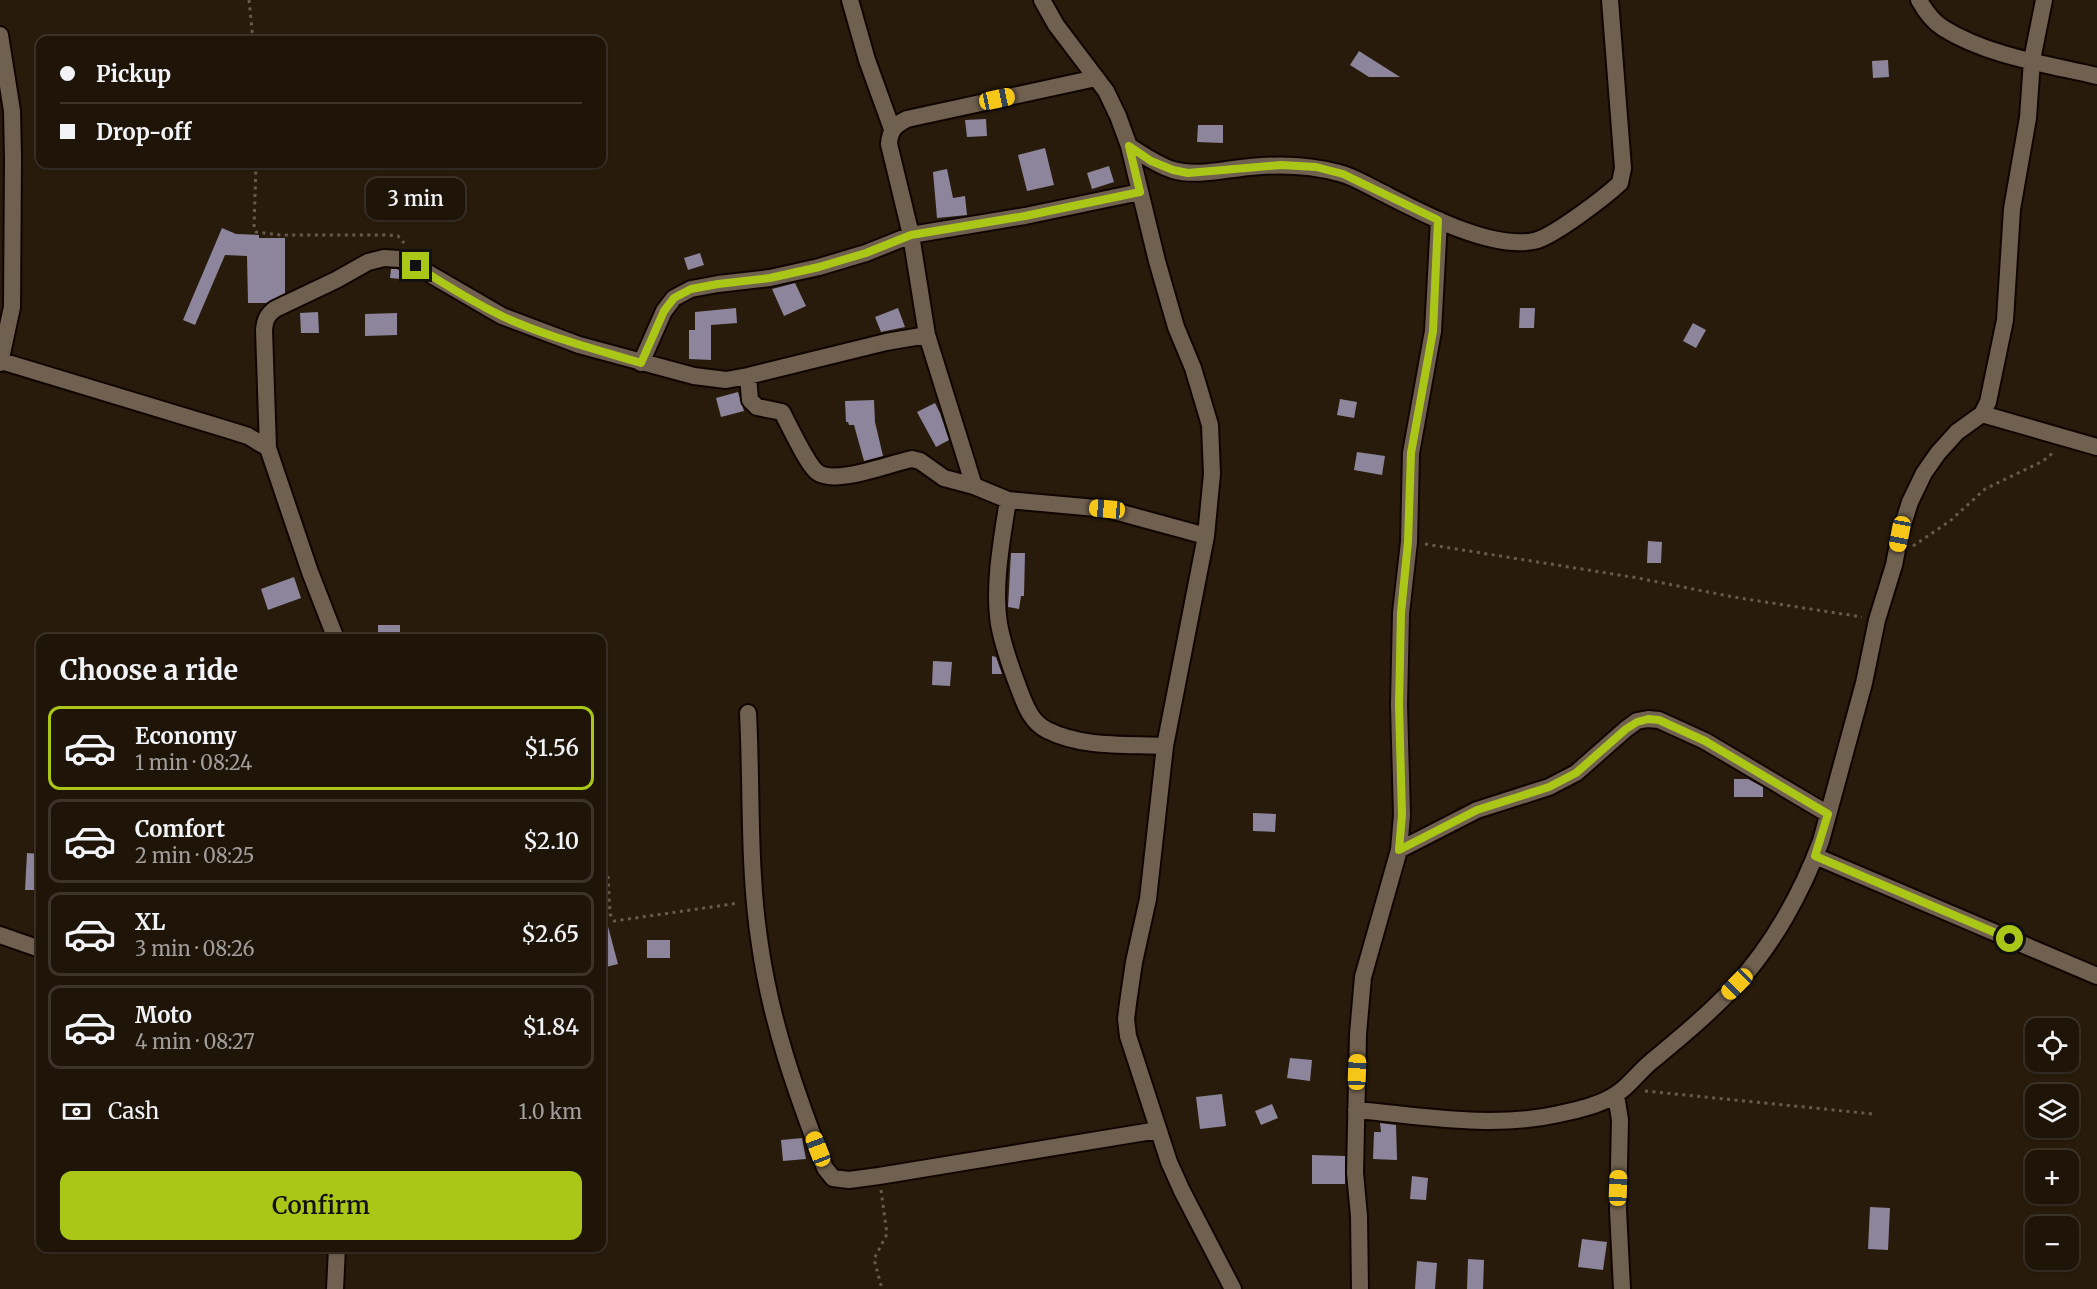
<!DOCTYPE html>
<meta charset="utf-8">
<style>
:root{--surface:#1e1408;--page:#2b2116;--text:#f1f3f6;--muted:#a19e9c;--line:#3c3329;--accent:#aac717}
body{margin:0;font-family:Merriweather,serif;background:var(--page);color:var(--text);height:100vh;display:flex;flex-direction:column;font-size:22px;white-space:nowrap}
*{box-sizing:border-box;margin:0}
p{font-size:20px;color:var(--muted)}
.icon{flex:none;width:33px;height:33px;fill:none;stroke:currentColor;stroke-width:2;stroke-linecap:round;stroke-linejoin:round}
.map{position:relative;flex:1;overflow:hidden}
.details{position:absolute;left:36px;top:634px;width:570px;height:618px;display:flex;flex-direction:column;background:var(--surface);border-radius:12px;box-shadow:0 2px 4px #0004,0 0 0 2px var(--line)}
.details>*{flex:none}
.hud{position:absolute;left:36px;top:36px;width:570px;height:132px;border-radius:12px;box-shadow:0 2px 4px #0004,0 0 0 2px var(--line);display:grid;align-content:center;height:132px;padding:0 24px;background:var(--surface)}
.controls{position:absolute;left:2025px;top:1018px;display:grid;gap:12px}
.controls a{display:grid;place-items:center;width:54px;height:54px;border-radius:12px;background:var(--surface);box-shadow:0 2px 4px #0004,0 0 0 2px var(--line);font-size:30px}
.end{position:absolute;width:27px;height:27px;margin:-14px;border:8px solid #aac717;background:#111;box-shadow:0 0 0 3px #111}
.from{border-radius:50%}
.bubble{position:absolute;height:42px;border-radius:12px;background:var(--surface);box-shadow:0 2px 4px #0004,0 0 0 2px var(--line);font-size:20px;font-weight:600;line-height:42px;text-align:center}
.car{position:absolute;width:18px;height:36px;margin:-18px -9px;border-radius:8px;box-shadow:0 0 4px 2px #0007;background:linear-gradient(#f5c518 24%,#345 0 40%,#f5c518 0 76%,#345 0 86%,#f5c518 0)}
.hud b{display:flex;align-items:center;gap:21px;height:57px;font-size:22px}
.hud b+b{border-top:2px solid var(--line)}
.hud i{width:15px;height:15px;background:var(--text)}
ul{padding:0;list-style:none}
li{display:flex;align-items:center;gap:18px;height:84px;margin:0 12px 9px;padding:0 12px;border:3px solid var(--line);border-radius:12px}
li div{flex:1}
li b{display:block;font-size:22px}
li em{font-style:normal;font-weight:600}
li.selected{border-color:var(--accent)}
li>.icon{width:54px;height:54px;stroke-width:1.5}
h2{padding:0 24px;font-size:27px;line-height:72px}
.pay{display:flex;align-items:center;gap:15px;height:66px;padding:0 24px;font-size:22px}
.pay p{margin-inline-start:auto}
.button{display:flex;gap:12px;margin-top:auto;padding:12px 24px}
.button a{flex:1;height:69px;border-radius:12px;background:var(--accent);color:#111;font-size:24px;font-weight:600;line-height:69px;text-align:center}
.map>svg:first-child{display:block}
.building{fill:#8c859b}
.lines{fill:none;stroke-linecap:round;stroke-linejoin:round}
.minor-casing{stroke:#100500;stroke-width:20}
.path{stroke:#665b4d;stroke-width:3;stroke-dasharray:3 4.5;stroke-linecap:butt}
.minor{stroke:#70604f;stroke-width:16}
.route{stroke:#aac717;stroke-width:8}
</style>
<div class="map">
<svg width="2097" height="1289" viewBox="0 0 2097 1289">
<rect width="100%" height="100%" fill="#281b0b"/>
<path class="building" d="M 1359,51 L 1400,77 L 1369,77 L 1350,65 Z
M 1888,60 L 1889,77 L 1873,78 L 1872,61 Z
M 986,119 L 987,136 L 967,137 L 965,120 Z
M 1198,125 L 1223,125 L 1223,143 L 1197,142 Z
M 1045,148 L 1054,185 L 1027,191 L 1018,155 Z
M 1109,166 L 1114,182 L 1092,189 L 1087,173 Z
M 947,169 L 953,198 L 965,196 L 967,215 L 937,218 L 933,172 Z
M 222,228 L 236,234 L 259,235 L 259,238 L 285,238 L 285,293 L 266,303 L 248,303 L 247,256 L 225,255 L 195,325 L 183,320 Z
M 700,253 L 704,265 L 688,270 L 684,258 Z
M 391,269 L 397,269 L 411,275 L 412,280 L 390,278 Z
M 795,283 L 806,306 L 784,316 L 772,289 Z
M 736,308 L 737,323 L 711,325 L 711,360 L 689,359 L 689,330 L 695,330 L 695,312 Z
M 898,308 L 905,327 L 881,332 L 875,317 Z
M 1520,308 L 1535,308 L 1534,328 L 1519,328 Z
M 318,312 L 319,333 L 301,333 L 300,313 Z
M 397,313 L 397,335 L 365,336 L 365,314 Z
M 1693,323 L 1706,330 L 1696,348 L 1683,341 Z
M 738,392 L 744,411 L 721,417 L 716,398 Z
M 1340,399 L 1357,402 L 1354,418 L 1337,415 Z
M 874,400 L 875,422 L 883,456 L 864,461 L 854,425 L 849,425 L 848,422 L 846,422 L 845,401 Z
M 935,403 L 940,413 L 949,440 L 936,447 L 917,412 Z
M 1357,452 L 1385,456 L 1382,475 L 1354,470 Z
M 1648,541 L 1662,542 L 1661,563 L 1647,563 Z
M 1011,553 L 1025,553 L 1024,596 L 1021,596 L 1019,609 L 1008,607 Z
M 294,577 L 301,598 L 268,610 L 261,589 Z
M 378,625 L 400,625 L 400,639 L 378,639 Z
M 992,656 L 996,657 L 1002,674 L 992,674 Z
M 933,661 L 952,662 L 950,686 L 932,685 Z
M 1734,779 L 1748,779 L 1763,787 L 1763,797 L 1734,797 Z
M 1253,813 L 1276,814 L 1275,832 L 1253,831 Z
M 27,853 L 40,854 L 40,890 L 25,890 Z
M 606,919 L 618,964 L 602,968 L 602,920 Z
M 647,940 L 670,940 L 670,958 L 647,958 Z
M 1290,1058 L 1312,1060 L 1310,1081 L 1287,1078 Z
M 1222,1094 L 1226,1126 L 1200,1129 L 1196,1097 Z
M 1272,1104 L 1278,1118 L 1261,1125 L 1255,1111 Z
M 1380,1123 L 1396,1125 L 1397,1160 L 1373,1159 L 1374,1132 L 1381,1132 Z
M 802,1138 L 806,1159 L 783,1161 L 781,1140 Z
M 1312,1155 L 1345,1156 L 1345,1184 L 1312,1184 Z
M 1412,1176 L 1428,1178 L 1426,1200 L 1410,1199 Z
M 1870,1207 L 1890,1208 L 1888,1250 L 1868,1249 Z
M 1582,1239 L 1607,1242 L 1603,1270 L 1578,1267 Z
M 1468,1259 L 1484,1260 L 1483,1289 L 1467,1289 Z
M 1417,1261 L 1437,1263 L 1435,1289 L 1415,1289 Z"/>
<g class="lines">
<g class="minor-casing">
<path id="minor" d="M 850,0 L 867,60 L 892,129
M 1042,0 L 1056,25 L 1106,91 L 1118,116 L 1129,146 L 1157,261 L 1176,327 L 1193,368 L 1210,425 L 1212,474 L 1206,536 L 1165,746 L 1148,899 L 1134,962 L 1128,1003 L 1126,1019 L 1128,1036 L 1169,1162 L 1182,1191 L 1233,1289
M 1919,0 C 1925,11 1932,21 1943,28 C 1988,56 2046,64 2097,76
M 0,35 L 12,111 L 13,159 L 12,307 L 0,363
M 1129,146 C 1143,155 1157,165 1173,170 C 1197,177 1225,169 1250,167 C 1280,164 1310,165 1339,173 C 1352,176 1365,184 1377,190 C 1417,210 1488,250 1534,241 C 1553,237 1605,197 1620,183 L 1623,168 L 1610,0
M 1,361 L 229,430 L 248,436 L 268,448 L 310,572 L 336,639
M 641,363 L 664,311 L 674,298 L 691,289 L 718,284 L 770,278 L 819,267 L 866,253 L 911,235 L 1025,216 L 1140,192
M 748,376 L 750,400 L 757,407 L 782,412 C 789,425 807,464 817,472 C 835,486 890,463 912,459 L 920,461 L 944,478 L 974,486 L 1008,500 L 1107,509 L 1206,536
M 1982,414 L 2097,447
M 268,448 L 264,330 C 265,320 267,315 275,309 L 336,280 L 368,262 L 384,258 L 400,259 L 416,266 L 502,316 L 579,345 L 694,376 L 726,380 L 748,376 L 886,342 L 927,335
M 974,486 L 927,335 L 911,235 L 889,144 C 890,130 895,125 907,119 L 1096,78
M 1008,500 C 1002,539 993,585 999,624 C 1003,646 1011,668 1019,689 C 1025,705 1031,722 1047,730 C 1082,748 1127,744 1165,746
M 748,713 C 752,790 748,869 760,945 C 771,1023 797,1095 825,1168 L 833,1178 L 849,1180 L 879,1176 L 1158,1130
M 1399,850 L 1477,810 L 1549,787 L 1576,773 L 1626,729 L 1637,721 L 1648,719 L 1659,720 L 1705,741 L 1828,814
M 1815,856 L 2097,976
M 0,935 L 40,949
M 1616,1095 L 1620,1120 L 1618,1210 L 1622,1289
M 1356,1110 C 1423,1116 1493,1129 1559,1114 C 1577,1110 1600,1105 1615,1095 C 1629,1087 1639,1071 1652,1061 C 1681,1037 1710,1013 1736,985 C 1773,945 1802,892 1821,841 L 1864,683 L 1877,620 L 1894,565 L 1900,534 L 1910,502 L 1924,473 L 1938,453 L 1957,432 L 1982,414 L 1988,402 L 2005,320 L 2012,209 L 2028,118 L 2032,60 L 2044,0
M 335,1289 L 337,1248
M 1360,1289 L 1359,1216 L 1355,1173 L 1358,1034 L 1363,977 L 1399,850 L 1402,815 L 1399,705 L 1401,613 L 1409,542 L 1411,453 L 1433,331 L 1439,220"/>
</g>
<path class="path" d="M 249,0 L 253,40
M 256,164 L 254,228 L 256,232 L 281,235 L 385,235 L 398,236 L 404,243
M 1425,544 L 1638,578 L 1733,597 L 1862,617
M 1913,546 L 1950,521 L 1985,489 L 2043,461 L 2054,452
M 602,873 L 608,875 L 610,914 L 614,921 L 739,903
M 1645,1091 L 1873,1114
M 881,1190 L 887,1234 L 874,1259 L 882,1289
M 602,1212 L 605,1211"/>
<use href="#minor" class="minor"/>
</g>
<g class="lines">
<path class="route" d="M 416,266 C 444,284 474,303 504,317 C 548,337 595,349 641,363 L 664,311 L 674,298 L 691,289 L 718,284 L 770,278 L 819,267 L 866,253 L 911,235 L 1025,216 L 1140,192 L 1129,146 L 1151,161 L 1173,170 L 1188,173 L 1281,165 L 1316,167 L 1343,174 L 1438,220 L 1433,331 L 1411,453 L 1408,542 L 1401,613 L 1399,705 L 1402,815 L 1399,850 L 1477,810 L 1549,787 L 1576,773 L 1626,729 L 1637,722 L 1648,719 L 1659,720 L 1705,741 L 1828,814 L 1815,856 L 2010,939"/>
</g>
</svg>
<div class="controls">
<a><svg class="icon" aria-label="locate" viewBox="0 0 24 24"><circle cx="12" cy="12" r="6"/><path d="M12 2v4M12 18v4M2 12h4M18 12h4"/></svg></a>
<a><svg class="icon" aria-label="layers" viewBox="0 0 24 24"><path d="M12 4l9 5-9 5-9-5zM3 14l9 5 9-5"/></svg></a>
<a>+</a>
<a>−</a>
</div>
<i class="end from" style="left:2010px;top:939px"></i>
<i class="end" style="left:416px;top:266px"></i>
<div class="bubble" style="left:366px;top:178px;width:99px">3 min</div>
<i class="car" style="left:997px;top:99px;rotate:78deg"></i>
<i class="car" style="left:1107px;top:509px;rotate:275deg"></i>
<i class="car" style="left:1900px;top:534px;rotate:191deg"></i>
<i class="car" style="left:1737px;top:984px;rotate:225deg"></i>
<i class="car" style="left:1357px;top:1072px;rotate:2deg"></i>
<i class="car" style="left:818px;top:1149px;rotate:339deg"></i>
<i class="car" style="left:1618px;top:1188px;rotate:2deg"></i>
<div class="hud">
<b><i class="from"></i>Pickup</b>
<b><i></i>Drop-off</b>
</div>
<section class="details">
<h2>Choose a ride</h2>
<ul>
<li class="selected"><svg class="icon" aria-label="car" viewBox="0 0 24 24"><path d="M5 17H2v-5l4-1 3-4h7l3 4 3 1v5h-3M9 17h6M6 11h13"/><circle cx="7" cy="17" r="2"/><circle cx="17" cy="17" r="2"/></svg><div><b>Economy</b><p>1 min · 08:24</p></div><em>$1.56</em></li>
<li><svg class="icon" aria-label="car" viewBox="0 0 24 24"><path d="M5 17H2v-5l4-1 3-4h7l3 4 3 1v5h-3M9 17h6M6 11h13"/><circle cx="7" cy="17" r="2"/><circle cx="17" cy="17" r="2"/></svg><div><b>Comfort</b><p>2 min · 08:25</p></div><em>$2.10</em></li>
<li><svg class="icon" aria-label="car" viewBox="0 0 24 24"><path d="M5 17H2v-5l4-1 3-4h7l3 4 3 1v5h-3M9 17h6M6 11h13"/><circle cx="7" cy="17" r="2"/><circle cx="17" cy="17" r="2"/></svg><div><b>XL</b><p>3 min · 08:26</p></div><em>$2.65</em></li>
<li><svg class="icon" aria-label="car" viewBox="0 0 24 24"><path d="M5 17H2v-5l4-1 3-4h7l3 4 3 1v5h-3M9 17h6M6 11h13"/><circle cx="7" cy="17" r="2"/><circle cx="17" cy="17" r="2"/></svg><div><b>Moto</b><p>4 min · 08:27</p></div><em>$1.84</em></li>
</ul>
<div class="pay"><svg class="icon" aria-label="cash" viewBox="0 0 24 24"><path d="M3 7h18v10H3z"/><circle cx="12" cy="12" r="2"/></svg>Cash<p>1.0 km</p></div>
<div class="button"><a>Confirm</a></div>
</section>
</div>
